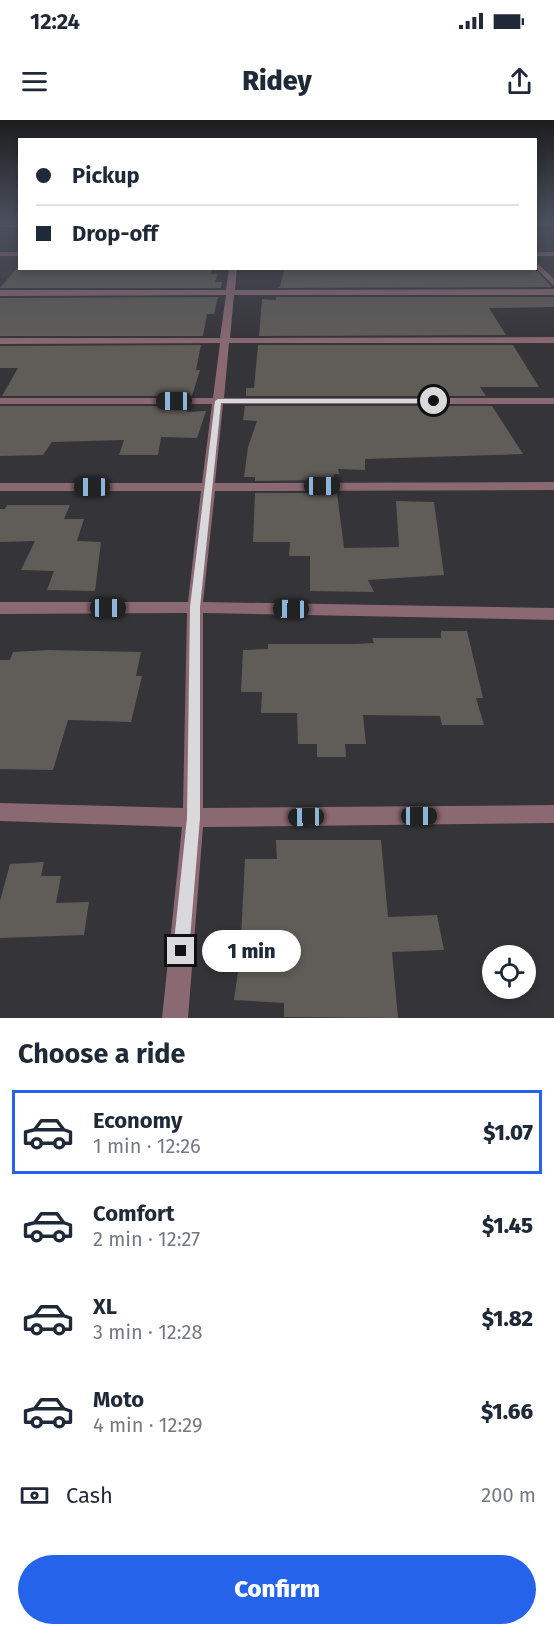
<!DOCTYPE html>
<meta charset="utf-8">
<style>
:root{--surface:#fff;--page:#f6f6f7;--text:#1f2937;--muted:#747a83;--line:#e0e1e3;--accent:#2563eb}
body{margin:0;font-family:"Fira Sans",sans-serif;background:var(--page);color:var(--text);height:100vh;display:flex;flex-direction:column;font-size:22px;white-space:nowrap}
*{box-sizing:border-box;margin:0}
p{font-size:20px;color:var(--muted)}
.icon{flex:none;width:33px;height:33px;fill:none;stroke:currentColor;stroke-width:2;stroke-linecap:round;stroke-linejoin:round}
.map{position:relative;height:898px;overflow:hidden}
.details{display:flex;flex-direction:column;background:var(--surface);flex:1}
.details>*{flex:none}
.top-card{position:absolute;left:18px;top:18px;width:519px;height:132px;border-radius:0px;box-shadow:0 3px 9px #0003;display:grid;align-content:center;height:132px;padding:0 18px;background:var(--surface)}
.buttons{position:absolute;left:482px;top:825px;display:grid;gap:12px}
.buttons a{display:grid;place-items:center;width:54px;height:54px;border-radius:50%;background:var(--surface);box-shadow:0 3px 9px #0003;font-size:30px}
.end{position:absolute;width:27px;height:27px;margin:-14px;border:8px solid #d9d8db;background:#111;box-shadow:0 0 0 3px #111}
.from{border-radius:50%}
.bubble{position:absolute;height:42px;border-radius:21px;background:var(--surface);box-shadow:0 3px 9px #0003;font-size:20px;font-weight:800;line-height:42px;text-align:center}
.car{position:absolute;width:18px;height:36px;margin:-18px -9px;border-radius:8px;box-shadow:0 0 4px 2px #0007;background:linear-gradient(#222 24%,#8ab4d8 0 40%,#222 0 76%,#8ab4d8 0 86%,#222 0)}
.top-card b{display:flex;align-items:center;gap:21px;height:57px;font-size:22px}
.top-card b+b{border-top:2px solid var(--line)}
.top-card i{width:15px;height:15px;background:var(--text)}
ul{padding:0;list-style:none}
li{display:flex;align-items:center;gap:18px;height:84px;margin:0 12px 9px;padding:0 6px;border:3px solid transparent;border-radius:0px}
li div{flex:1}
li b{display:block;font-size:22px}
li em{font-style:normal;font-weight:800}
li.current{border-color:var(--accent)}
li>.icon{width:54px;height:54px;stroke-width:1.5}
h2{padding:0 18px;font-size:27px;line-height:72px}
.pay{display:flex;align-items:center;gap:15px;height:66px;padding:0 18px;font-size:22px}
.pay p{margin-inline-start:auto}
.action{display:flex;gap:12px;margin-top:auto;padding:12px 18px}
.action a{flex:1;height:69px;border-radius:36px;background:var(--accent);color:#fff;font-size:24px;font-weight:800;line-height:69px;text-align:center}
.status{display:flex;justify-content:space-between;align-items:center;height:42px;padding:0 30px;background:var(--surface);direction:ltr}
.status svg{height:16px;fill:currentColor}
header{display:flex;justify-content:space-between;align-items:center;height:78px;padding:0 18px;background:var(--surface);font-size:27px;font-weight:800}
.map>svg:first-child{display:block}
.building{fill:#605c58}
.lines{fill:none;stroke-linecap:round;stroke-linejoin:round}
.minor{fill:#8a6972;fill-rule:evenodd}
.route{fill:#d9d8db}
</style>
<div class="status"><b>12:24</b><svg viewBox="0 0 49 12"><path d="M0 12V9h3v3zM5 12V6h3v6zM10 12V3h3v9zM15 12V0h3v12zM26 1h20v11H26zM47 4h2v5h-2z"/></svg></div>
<header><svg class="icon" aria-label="menu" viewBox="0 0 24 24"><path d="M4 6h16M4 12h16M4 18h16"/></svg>Ridey<svg class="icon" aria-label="share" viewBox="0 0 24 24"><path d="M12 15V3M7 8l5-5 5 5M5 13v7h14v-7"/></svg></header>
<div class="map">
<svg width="554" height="898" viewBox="0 0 554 898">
<rect width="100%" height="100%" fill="#353438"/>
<path class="building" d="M 17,148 L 212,148 L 211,154 L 218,154 L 215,162 L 222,162 L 221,168 L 0,168 Z
M 285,148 L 534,148 L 552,167 L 277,168 L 280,166 Z
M 218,177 L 214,194 L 207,194 L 203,216 L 0,216 L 0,178 Z
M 276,177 L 554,177 L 554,187 L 489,188 L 506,215 L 259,216 L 262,179 L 276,180 Z
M 201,225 L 196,250 L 200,250 L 192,276 L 2,276 L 18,248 L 0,248 L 0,226 Z
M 258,225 L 513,225 L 539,267 L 480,267 L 486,276 L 246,276 L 246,268 L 254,268 Z
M 0,286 L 188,286 L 187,292 L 206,291 L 197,318 L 161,317 L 158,335 L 119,335 L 124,320 L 52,322 L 43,335 L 0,336 Z
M 245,286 L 492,286 L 523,334 L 365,339 L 365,350 L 338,349 L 339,354 L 334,354 L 335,360 L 255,361 L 255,357 L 244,357 L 248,327 L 257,301 L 243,300 Z
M 255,373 L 337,373 L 344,428 L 399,427 L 396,381 L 434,382 L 444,455 L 368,460 L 374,472 L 310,471 L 310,436 L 289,436 L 290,422 L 253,422 Z
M 7,385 L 70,385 L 64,399 L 84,399 L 77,421 L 101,422 L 95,471 L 47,470 L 54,451 L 21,450 L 35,421 L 0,422 L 0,389 L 5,389 Z
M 441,511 L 467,511 L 483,578 L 476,578 L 484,605 L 442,605 L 440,596 L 363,595 L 366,624 L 345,624 L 346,637 L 317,637 L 317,624 L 298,624 L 297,593 L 261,593 L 262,572 L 241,572 L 243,530 L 268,529 L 268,524 L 356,524 L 374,523 L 372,518 L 441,518 Z
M 48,530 L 141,532 L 136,556 L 142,556 L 131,602 L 68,600 L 53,650 L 0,649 L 0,540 L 10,540 L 13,532 Z
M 276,720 L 381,720 L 388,797 L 437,795 L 444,830 L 392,832 L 398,898 L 284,897 L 284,883 L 234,880 L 240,838 L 245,739 L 277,739 Z
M 44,742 L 41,756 L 61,756 L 56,783 L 89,782 L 84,815 L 0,818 L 0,781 L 10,744 Z"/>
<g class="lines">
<path class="minor" d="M 536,102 L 554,102 L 554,106 L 536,106 Z
M 0,103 L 20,103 L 20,107 L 0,107 Z
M 0,132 L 20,132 L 20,136 L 0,136 Z
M 536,132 L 554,132 L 554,136 L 536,136 Z
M 536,142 L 554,159 L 554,166 L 536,148 Z
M 229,148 L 237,148 L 235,170 L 554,169 L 554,175 L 234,175 L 230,218 L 554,217 L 554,223 L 229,223 L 224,278 L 554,278 L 554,284 L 223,284 L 215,363 L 554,362 L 554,370 L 215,371 L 203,482 L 554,488 L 554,500 L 203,493 L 203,688 L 554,685 L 554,703 L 203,707 L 188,898 L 162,898 L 182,707 L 0,701 L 0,683 L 183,688 L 187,493 L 0,494 L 0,482 L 188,482 L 201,371 L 0,371 L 0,363 L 202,363 L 212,284 L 0,284 L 0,278 L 213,278 L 220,223 L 0,224 L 0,218 L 220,218 L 226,175 L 0,176 L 0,170 L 226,170 Z"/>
</g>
<linearGradient id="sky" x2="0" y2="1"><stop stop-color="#1d1d1f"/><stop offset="0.45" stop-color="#4b505e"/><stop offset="1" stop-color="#4b505e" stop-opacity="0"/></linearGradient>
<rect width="554" height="226" fill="url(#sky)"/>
<path class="route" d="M 218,279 L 434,279 L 438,281 L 434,283 L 221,283 L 200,487 L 200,698 L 189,831 L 186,837 L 181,839 L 175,837 L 173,831 L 187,698 L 190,487 L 215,281 Z"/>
</svg>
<div class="buttons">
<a><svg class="icon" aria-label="locate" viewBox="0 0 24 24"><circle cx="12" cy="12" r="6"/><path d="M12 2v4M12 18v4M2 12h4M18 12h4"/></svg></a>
</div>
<i class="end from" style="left:434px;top:281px"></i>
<i class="end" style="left:181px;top:831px"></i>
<div class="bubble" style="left:202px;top:810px;width:99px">1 min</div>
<i class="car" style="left:174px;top:281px;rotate:270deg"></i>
<i class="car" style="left:322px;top:366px;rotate:90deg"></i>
<i class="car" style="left:92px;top:367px;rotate:270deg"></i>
<i class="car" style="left:108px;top:488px;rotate:90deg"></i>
<i class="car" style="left:291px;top:489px;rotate:271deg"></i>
<i class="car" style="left:419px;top:696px;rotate:90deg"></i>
<i class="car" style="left:306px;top:697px;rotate:269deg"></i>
<div class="top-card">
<b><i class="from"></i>Pickup</b>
<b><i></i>Drop-off</b>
</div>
</div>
<section class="details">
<h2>Choose a ride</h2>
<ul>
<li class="current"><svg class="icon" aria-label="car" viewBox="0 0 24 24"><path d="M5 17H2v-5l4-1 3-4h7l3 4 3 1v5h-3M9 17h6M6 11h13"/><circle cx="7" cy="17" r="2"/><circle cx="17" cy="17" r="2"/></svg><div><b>Economy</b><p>1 min · 12:26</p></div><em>$1.07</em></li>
<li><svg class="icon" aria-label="car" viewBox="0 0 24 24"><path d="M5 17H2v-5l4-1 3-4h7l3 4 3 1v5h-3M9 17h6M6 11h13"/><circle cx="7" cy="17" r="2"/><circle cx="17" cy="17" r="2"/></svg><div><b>Comfort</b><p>2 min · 12:27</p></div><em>$1.45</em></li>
<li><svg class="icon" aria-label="car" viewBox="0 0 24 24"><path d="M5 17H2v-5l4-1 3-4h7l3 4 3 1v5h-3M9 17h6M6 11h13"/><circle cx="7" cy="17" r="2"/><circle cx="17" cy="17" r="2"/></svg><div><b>XL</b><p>3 min · 12:28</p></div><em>$1.82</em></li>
<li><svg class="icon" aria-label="car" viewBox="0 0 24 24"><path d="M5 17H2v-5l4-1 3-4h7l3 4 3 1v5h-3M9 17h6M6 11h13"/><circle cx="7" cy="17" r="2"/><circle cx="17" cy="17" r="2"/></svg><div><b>Moto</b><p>4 min · 12:29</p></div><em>$1.66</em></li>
</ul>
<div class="pay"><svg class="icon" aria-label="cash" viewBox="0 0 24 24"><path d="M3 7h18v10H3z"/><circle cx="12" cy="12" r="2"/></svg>Cash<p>200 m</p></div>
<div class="action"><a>Confirm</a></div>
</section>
